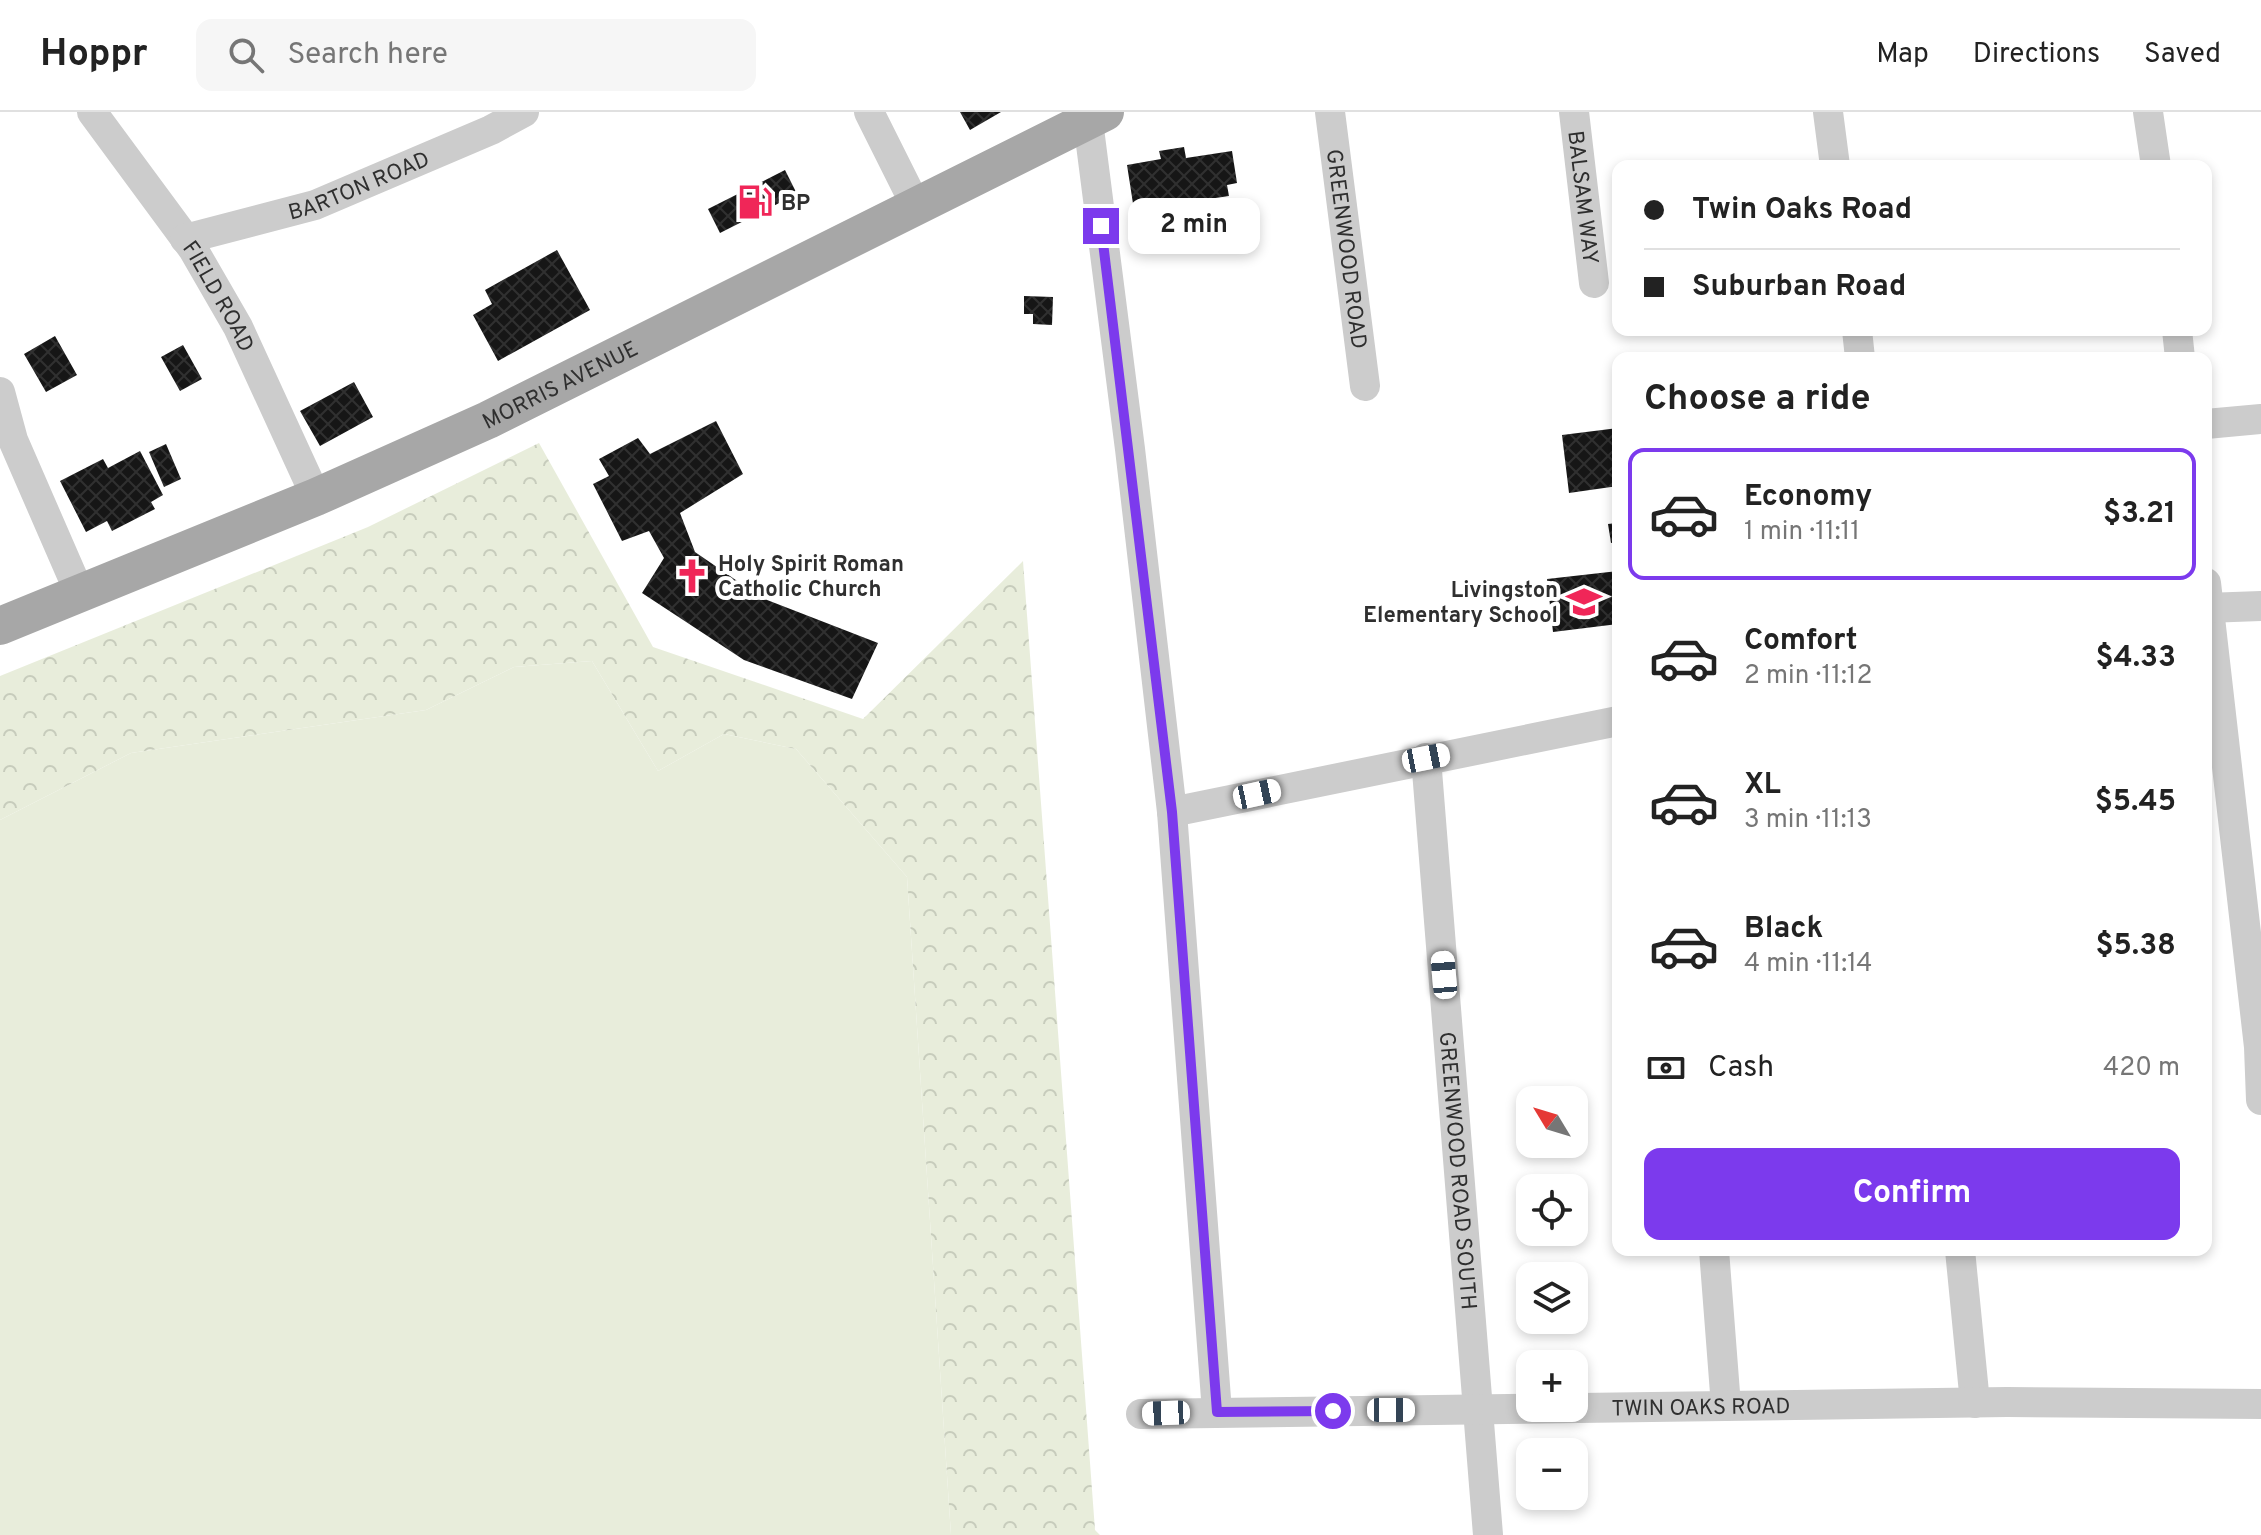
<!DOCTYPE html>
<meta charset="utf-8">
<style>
:root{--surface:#fff;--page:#f6f6f6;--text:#222;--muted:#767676;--line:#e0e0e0;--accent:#7c3aed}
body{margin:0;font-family:Overpass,sans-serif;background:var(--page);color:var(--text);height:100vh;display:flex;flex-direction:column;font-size:30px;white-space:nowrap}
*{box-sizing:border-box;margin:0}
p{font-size:26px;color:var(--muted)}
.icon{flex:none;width:44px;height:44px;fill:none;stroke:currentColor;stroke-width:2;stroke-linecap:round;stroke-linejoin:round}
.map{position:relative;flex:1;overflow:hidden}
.drawer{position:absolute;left:1612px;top:240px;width:600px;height:904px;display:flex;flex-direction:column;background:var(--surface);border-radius:16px;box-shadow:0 4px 12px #0003}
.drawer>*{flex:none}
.hud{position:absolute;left:1612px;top:48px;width:600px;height:176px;border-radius:16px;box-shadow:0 4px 12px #0003;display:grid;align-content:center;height:176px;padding:0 32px;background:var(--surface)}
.needle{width:52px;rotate:308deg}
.fabs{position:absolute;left:1516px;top:974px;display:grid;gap:16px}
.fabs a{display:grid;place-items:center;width:72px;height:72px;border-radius:16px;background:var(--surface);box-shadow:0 4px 12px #0003;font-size:40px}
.end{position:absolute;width:36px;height:36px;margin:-18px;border:10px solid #7c3aed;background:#fff;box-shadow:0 0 0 4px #fff}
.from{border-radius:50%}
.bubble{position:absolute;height:56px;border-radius:16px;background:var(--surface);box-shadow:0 4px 12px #0003;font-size:26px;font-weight:700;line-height:56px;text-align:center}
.car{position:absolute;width:24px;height:48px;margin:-24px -12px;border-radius:10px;box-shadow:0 0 6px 2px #0007;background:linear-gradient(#fff 24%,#345 0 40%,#fff 0 76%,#345 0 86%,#fff 0)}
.hud b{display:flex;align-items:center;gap:28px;height:76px;font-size:30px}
.hud b+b{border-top:2px solid var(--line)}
.hud i{width:20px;height:20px;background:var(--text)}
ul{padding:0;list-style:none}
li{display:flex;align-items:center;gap:24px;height:132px;margin:0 16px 12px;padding:0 16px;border:4px solid transparent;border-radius:16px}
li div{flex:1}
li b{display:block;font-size:30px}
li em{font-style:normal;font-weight:700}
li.current{border-color:var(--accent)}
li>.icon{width:72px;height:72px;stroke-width:1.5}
h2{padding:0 32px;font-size:36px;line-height:96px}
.pay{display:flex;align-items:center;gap:20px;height:88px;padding:0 32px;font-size:30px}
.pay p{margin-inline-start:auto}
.button{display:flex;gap:16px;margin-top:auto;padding:16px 32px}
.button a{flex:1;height:92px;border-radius:16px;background:var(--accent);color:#fff;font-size:32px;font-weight:700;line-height:92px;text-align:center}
header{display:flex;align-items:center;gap:48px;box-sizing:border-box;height:112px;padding:0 40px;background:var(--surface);border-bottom:2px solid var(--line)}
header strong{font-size:38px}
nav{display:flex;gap:44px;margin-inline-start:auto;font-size:28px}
.search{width:560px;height:72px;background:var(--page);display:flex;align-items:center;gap:20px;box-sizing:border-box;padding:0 28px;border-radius:16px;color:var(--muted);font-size:30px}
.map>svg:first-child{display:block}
.green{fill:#e8eddb}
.forest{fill:url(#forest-crowns)}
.building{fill:url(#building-cross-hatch)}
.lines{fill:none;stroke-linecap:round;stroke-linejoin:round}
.minor{stroke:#ccc;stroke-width:30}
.major{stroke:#a7a7a7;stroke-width:38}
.route{stroke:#7c3aed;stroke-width:10}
.labels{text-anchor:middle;stroke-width:8;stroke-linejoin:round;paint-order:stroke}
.street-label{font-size:22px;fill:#2f2f2f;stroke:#fff}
.poi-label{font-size:22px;font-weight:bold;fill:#2f2f2f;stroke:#fff;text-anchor:start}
</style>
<header>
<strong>Hoppr</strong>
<div class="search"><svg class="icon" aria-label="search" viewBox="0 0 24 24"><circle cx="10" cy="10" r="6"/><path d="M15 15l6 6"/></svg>Search here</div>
<nav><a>Map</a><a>Directions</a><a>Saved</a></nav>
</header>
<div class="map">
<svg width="2261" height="1423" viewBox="0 0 2261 1423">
<defs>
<pattern id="forest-crowns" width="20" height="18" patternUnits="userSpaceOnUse" patternTransform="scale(2)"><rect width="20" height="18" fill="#e8eddb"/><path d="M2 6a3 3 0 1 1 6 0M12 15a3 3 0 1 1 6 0" fill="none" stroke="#c7ccbc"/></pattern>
<pattern id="building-cross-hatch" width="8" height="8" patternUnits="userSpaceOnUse" patternTransform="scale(2)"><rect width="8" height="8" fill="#161616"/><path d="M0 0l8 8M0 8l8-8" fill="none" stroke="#303030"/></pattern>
</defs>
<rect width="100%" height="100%" fill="#fff"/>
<path class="green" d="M 592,549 L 658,659 L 724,622 L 796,637 L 907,765 L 951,1423 L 0,1423 L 0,708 L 131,641 L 426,598 L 514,555 Z"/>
<path class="forest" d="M 539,331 L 653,535 L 863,607 L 1023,449 L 1095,1418 L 1100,1423 L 951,1423 L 907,765 L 796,637 L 724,622 L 658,659 L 592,549 L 514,555 L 426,598 L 131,641 L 0,708 L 0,564 L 368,415 Z"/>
<path class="building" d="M 960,0 L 1001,0 L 970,18 Z
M 1184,35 L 1186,46 L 1232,39 L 1237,71 L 1227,73 L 1229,84 L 1134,98 L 1127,53 L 1161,47 L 1159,39 Z
M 785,58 L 797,82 L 720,121 L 708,97 Z
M 557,138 L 590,198 L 498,249 L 473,203 L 492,192 L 485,178 Z
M 1024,184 L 1053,185 L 1052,213 L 1033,212 L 1033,202 L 1024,202 Z
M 55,224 L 77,263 L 46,280 L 24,242 Z
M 183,233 L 202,267 L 180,279 L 161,245 Z
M 354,270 L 373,305 L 320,334 L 300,299 Z
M 716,309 L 743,362 L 680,401 L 695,440 L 762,486 L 878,531 L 852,587 L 744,548 L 642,481 L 664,446 L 649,419 L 622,429 L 593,372 L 609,364 L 599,347 L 638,326 L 650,342 Z
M 1618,316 L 1618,374 L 1569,381 L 1562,323 Z
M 166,332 L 181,367 L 164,375 L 149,340 Z
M 140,339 L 163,383 L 151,390 L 155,397 L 112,419 L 107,409 L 86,420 L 60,369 L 103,347 L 108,356 Z
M 1615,404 L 1618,404 L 1618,430 L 1611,431 L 1608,412 L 1616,411 Z
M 1618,459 L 1618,512 L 1553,520 L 1547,467 Z"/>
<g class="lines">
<g class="minor">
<path id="s1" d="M 92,0 L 193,137 L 238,215 L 316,385"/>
<path d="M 869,0 L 916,94"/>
<path id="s2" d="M 1330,0 L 1365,274"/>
<path id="s3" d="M 1574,0 L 1594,171"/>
<path d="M 1828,0 L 1835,54"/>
<path d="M 2148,0 L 2156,54"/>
<path d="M 1088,9 L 1130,337 L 1172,700 L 1217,1300"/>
<path id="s4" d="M 185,127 L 315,93 L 491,18 L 524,0"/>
<path d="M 1857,218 L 1860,246"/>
<path d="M 2177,218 L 2180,246"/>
<path d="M 0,280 L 13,328 L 80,482"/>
<path d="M 2206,312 L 2261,307"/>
<path d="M 2206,471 L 2259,935 L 2261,988"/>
<path d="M 2206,496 L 2261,494"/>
<path id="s5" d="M 1426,646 L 1488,1423"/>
<path d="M 1172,700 L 1618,609"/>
<path d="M 1714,1138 L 1726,1294"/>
<path d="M 1960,1138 L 1975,1291"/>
<path id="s6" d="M 1141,1302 L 2007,1290 L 2261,1292"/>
</g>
<path class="major" id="s7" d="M 0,514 L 316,385 L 488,308 L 1105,0"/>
</g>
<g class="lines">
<path class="route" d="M 1101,114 L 1172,700 L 1217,1300 L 1333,1299"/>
</g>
<defs>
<g id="fuel-bare" transform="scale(2.76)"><path d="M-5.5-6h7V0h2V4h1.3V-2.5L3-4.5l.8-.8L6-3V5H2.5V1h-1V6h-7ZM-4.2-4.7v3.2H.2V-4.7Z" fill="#f02658" stroke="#fff" stroke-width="2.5" paint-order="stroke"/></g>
<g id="church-bare" transform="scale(2.76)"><path d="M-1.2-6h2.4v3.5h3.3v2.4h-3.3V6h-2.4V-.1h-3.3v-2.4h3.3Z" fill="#f02658" stroke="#fff" stroke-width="2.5" paint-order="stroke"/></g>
<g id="school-bare" transform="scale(2.76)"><path d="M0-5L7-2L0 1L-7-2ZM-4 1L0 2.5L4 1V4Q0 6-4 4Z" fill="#f02658" stroke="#fff" stroke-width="2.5" paint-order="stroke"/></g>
</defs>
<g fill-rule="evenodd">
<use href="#fuel-bare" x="755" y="90"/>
<use href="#church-bare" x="692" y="464"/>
<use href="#school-bare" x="1584" y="490"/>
</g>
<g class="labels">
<g class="street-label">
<text dy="8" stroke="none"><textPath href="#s4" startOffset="182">BARTON ROAD</textPath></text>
<text dy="8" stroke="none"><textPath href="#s3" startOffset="86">BALSAM WAY</textPath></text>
<text dy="8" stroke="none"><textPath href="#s2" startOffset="138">GREENWOOD ROAD</textPath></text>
<text dy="8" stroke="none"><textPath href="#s1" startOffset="224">FIELD ROAD</textPath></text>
<text dy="8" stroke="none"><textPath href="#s7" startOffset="610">MORRIS AVENUE</textPath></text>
<text dy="8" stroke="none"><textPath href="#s5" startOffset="414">GREENWOOD ROAD SOUTH</textPath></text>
<text dy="8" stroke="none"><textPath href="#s6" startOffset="560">TWIN OAKS ROAD</textPath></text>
</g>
<g class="poi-label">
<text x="781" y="98">BP</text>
<text x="718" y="459">Holy Spirit Roman<tspan x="718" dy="25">Catholic Church</tspan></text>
<text x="1558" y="485" text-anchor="end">Livingston<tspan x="1558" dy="25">Elementary School</tspan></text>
</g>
</g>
</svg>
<div class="fabs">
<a><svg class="needle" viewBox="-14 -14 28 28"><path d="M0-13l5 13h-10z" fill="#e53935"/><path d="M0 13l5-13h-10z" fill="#767676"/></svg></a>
<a><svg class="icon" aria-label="locate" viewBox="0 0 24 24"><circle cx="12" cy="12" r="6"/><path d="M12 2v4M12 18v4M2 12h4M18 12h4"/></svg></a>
<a><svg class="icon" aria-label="layers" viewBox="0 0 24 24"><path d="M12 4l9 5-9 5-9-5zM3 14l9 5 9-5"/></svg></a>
<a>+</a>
<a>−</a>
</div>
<i class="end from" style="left:1333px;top:1299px"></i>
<i class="end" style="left:1101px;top:114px"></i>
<div class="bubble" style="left:1128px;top:86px;width:132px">2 min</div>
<i class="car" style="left:1426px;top:646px;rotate:79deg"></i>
<i class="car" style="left:1257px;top:682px;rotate:78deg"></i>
<i class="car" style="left:1444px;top:863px;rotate:355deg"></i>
<i class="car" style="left:1391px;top:1298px;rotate:90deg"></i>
<i class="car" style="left:1166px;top:1301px;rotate:268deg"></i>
<div class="hud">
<b><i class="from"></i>Twin Oaks Road</b>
<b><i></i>Suburban Road</b>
</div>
<section class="drawer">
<h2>Choose a ride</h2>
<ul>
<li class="current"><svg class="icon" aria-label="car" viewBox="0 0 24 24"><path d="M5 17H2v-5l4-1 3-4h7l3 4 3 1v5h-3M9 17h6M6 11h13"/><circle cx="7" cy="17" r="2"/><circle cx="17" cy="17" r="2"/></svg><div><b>Economy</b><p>1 min · 11:11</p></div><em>$3.21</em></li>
<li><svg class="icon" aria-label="car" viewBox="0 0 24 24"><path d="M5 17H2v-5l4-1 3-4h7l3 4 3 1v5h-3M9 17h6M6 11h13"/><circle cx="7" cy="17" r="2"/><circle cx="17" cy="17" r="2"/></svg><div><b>Comfort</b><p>2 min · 11:12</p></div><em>$4.33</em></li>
<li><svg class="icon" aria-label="car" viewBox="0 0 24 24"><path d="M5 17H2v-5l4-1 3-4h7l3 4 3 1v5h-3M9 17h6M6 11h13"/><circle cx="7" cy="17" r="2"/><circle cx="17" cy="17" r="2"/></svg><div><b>XL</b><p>3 min · 11:13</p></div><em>$5.45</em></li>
<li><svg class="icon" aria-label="car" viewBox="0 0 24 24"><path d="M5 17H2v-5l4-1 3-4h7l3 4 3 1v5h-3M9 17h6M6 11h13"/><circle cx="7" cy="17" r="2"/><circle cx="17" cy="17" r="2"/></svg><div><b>Black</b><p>4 min · 11:14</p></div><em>$5.38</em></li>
</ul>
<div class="pay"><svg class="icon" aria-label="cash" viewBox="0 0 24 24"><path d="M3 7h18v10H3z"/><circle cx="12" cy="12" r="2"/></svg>Cash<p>420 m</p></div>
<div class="button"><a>Confirm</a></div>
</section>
</div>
